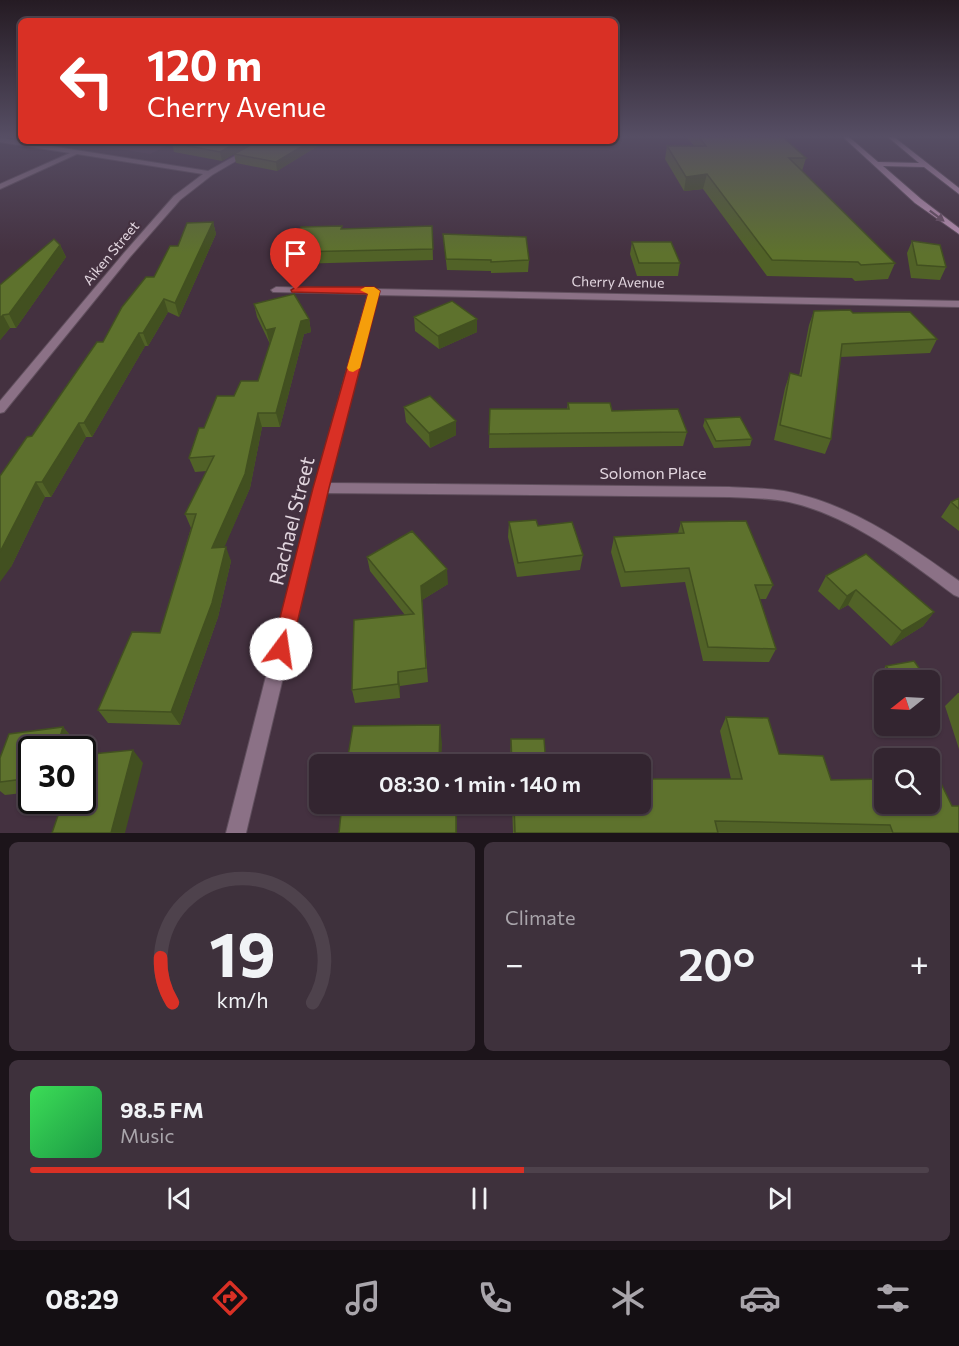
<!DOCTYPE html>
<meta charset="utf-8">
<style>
body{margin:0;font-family:Commissioner,sans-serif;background:#3e313c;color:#f1f3f6;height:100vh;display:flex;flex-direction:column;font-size:22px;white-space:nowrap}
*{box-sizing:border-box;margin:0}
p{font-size:20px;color:#a9a5ab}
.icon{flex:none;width:33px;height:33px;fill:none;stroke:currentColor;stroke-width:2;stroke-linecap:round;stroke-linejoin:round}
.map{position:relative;height:833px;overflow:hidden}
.side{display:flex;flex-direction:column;gap:9px;padding:9px;background:#1c141a;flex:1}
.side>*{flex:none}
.banner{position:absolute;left:18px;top:18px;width:600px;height:126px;border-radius:9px;box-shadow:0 2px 4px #0004,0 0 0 2px #4e424c;background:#d93025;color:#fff;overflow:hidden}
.needle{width:39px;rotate:252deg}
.fabs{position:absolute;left:874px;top:670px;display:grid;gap:12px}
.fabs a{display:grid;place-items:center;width:66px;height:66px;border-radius:9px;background:#332530;box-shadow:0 2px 4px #0004,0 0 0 2px #4e424c;font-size:30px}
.speed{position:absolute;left:18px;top:736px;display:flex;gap:12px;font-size:30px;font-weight:700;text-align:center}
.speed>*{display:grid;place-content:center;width:78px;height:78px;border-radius:50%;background:#332530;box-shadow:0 2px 4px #0004,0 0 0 2px #4e424c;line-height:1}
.speed .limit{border:3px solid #111;border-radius:9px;background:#fff;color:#111}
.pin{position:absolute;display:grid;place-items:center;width:51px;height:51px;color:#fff;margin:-62px -26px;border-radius:50% 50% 50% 0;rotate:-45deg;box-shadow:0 0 6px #0007}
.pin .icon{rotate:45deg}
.me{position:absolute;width:66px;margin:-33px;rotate:14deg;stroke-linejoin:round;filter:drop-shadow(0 0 4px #0008)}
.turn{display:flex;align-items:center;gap:21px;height:126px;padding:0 30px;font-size:27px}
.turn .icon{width:78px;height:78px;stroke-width:2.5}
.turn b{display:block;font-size:42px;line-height:51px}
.big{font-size:45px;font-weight:600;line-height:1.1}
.side .tile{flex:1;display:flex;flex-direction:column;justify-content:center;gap:9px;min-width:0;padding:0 21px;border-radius:9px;background:#3e313c}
.side .dial{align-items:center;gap:0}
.dial svg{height:156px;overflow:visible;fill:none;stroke:#4e424c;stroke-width:7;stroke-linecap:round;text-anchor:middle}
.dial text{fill:#f1f3f6;stroke:none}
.song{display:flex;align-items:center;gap:18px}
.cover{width:72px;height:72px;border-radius:9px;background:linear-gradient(135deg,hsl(130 70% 55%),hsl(140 70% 35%))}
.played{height:6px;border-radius:3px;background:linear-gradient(90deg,#d93025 55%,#4e424c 55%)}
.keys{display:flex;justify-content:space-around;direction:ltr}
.heat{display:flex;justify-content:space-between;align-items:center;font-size:33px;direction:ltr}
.side .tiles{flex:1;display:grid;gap:9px;grid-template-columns:1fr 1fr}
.tile:last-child{grid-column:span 2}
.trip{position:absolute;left:309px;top:754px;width:342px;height:60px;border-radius:9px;background:#332530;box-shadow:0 2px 4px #0004,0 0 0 2px #4e424c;font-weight:600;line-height:60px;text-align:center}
.tab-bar{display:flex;height:96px;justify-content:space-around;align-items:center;background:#140f13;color:#a9a5ab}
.tab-bar .icon{width:42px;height:42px}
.tab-bar .active{color:#d93025}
.tab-bar b{font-size:27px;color:#f1f3f6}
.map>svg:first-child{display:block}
</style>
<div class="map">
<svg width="959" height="833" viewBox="0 0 959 833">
<rect width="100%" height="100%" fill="#443140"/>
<path fill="#50374b" d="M 70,141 L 176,141 L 150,154 Z"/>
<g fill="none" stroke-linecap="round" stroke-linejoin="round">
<g stroke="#604f5d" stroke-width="2">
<path id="minor" d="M 0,138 L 208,171 L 262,141 L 270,141 L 212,175 L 180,200 L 130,257 L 4,412 L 0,413 L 0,401 L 124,253 L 174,196 L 203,174 L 77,154 L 0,189 L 0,184 L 70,153 L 0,142 Z
M 276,287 L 959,301 L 959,307 L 378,295 L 329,483 L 729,487 C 747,488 766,488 784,491 C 850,503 906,543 959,581 L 959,597 L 954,595 C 903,557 851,516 789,502 C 769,498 749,498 729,497 L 327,493 L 246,833 L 226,833 L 314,488 L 368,294 L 273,292 L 271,290 Z"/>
</g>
<g stroke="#604f5d" stroke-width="2">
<path id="secondary" d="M 843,137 L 849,137 L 878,162 L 919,163 L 888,137 L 894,137 L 959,188 L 959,194 L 924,167 L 883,166 L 921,199 L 959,228 L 959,234 L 915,203 Z"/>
</g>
<use href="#minor" fill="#8b7186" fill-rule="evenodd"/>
<use href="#secondary" fill="#ba91b2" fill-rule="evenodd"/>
</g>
<path fill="#516227" d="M 687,137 L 783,137 L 806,158 L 802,171 L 895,263 L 888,279 L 855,281 L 852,278 L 767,276 L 703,189 L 684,191 L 665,159 L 667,146 L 694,146 Z
M 257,141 L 222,161 L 174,152 L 172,143 Z
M 258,141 L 326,141 L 277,171 L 236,163 L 234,154 Z
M 213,222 L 216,234 L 179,317 L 168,312 L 148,346 L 145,346 L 92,437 L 86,437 L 51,497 L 45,497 L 11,567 L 32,436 L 103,342 L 178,246 Z
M 342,226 L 342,229 L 432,226 L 433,260 L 296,264 L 293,252 Z
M 443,234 L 529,260 L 528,272 L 491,273 L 491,271 L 447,270 Z
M 912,241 L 946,267 L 940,280 L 911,278 L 907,253 Z
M 632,242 L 680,263 L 678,276 L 637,276 L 630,254 Z
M 60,245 L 66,257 L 16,328 L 10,328 L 0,340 L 0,285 Z
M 254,304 L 309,319 L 311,332 L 304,334 L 280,427 L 262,427 L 250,488 L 224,547 L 231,561 L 218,617 L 180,725 L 108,723 L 98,710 L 160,633 L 191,528 L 185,514 L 207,471 L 195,472 L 189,458 L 204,428 L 234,396 L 258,381 L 270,344 L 257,317 Z
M 814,311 L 937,339 L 930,353 L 840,357 L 831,439 L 825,454 L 774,440 L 785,388 L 790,373 L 799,376 L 809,325 Z
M 414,317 L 477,319 L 477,332 L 439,349 L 415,331 Z
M 568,403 L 612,411 L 687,432 L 683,446 L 489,448 L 490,409 L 567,409 Z
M 404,407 L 456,421 L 456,435 L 430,448 L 406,422 Z
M 705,419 L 752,439 L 750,446 L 714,448 L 703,426 Z
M 959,498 L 959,531 L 941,517 L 951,502 Z
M 509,522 L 538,526 L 583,555 L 580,570 L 517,577 L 508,537 Z
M 681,522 L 773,585 L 766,599 L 760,599 L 776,649 L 769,662 L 703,661 L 685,582 L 621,587 L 611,552 L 614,537 L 678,533 Z
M 367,557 L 448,584 L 422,600 L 428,682 L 400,686 L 400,698 L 355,703 L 352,690 L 405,615 L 370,571 Z
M 826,576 L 934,612 L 923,626 L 891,646 L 848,605 L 839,610 L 818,591 Z
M 886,666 L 928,681 L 886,681 L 880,673 Z
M 930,684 L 940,698 L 934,705 L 930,706 Z
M 958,693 L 959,693 L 959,749 L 945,706 Z
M 726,717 L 779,754 L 831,780 L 952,806 L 959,833 L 513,833 L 512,804 L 640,804 L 731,779 L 720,731 Z
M 63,727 L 74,740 L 71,750 L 32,750 L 32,792 L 5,795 L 0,791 L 0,758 L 9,734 Z
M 511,739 L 546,765 L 510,765 Z
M 332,804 L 456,804 L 457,833 L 339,833 L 342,807 L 333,808 Z"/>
<path fill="#425020" d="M 240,141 L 257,141 L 222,161 L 220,152 Z
M 311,141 L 326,141 L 277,171 L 276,162 Z
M 707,174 L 703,189 L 684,191 L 686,177 Z
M 213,222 L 216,234 L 179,317 L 175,303 Z
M 60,245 L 66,257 L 16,328 L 9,314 Z
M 164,299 L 168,312 L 148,346 L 143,333 Z
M 3,315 L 10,328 L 0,340 L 0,318 Z
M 309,319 L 311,332 L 304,334 L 280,427 L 276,413 L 301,321 Z
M 477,319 L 477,332 L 439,349 L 438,336 Z
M 275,328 L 270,344 L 266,330 Z
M 139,333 L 145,346 L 92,437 L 84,423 Z
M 258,413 L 262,427 L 250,488 L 218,562 L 212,548 Z
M 456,421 L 456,435 L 430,448 L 429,433 Z
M 79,423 L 86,437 L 51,497 L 42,482 Z
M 36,482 L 45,497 L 11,567 L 0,582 L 0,552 Z
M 226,547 L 231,561 L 218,617 L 180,725 L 171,712 Z
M 447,569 L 448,584 L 422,600 L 428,682 L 421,586 Z
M 856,590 L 848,605 L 839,610 L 847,596 Z
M 934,612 L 923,626 L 891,646 L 902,631 Z
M 398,672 L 400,686 L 400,698 L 398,684 Z
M 440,725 L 442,744 L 441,765 L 439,765 Z
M 63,727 L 74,740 L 71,750 L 56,750 Z
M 133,750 L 143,763 L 125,833 L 111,833 Z
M 456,804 L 457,833 L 456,833 Z"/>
<path fill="#5e722d" stroke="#425020" stroke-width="1.5" d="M 699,137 L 783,137 L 806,158 L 789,158 L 895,263 L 861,265 L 858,262 L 772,260 L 707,174 L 686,177 L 667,146 L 706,146 Z
M 176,141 L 240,141 L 220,152 L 172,143 Z
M 258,141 L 311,141 L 276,162 L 234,154 Z
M 213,222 L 175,303 L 164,299 L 143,333 L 139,333 L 84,423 L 79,423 L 42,482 L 36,482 L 0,552 L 0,476 L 27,437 L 32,436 L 97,342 L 103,342 L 122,307 L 146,277 L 154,277 L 170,246 L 178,246 L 187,223 Z
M 342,226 L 341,229 L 432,226 L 433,249 L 293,252 L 301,227 Z
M 443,234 L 526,237 L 529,260 L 491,262 L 491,260 L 446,259 Z
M 54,239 L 60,245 L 9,314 L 3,315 L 0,318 L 0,285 Z
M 912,241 L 940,245 L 946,267 L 917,265 Z
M 632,242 L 671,242 L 680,263 L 639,263 Z
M 294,294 L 309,319 L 301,321 L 276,413 L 258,413 L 245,474 L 212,548 L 226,547 L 212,603 L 171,712 L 98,710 L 132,632 L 160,633 L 196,514 L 185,514 L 214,456 L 189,458 L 199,428 L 204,428 L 217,396 L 234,396 L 241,381 L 258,381 L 275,328 L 266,330 L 254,304 Z
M 452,301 L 477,319 L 438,336 L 414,317 Z
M 850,310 L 853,313 L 910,312 L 937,339 L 842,344 L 831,439 L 780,425 L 790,373 L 801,376 L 814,311 Z
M 430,396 L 456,421 L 429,433 L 404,407 Z
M 568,403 L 610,403 L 612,411 L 678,409 L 687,432 L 489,434 L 490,409 L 569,409 Z
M 740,417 L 752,439 L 716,441 L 705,419 Z
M 959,498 L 959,509 L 951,502 Z
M 536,520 L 538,526 L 572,522 L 583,555 L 518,563 L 509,522 Z
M 746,521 L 773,585 L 755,585 L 776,649 L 708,647 L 689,568 L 625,572 L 614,537 L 684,533 L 681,522 Z
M 412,531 L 447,569 L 421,586 L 426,668 L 398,672 L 398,684 L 352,690 L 354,620 L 414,614 L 367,557 Z
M 866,554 L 934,612 L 902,631 L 856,590 L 847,596 L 826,576 Z
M 914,661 L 928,681 L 896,681 L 886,666 Z
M 930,684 L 940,698 L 930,700 Z
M 726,717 L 768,718 L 779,754 L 823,756 L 831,780 L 885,779 L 885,804 L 930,804 L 930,761 L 952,806 L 959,806 L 959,833 L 893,833 L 890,825 L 715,821 L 718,833 L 515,833 L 514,804 L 640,804 L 640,779 L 742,779 Z
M 440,725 L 439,765 L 330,765 L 332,756 L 348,756 L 353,726 Z
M 63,727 L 56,750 L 32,750 L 32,778 L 0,782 L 0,758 L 9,734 Z
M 511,739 L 544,739 L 546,765 L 512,765 Z
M 133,750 L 111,833 L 52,833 L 63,801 L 82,801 L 82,755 Z
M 342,804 L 456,804 L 456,833 L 339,833 Z"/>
<defs><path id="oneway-solid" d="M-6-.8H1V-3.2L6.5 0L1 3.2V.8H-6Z" transform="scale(1.5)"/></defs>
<use fill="#674e62" href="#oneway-solid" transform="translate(937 216) rotate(37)"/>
<linearGradient id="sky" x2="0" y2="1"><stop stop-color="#251b23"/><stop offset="0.54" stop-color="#564e64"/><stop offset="1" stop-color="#564e64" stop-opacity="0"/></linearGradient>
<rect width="959" height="253" fill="url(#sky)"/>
<path fill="#d93025" stroke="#8d1f18" stroke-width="1.5" d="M 296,287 L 374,287 L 380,291 L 329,488 L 291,649 L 288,655 L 281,658 L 275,655 L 272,649 L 313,488 L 368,294 L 292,292 L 291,290 Z"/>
<path fill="#f59e0b" d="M 374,287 L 380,291 L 360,368 L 353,372 L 349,371 L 347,368 L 368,294 L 360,290 L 365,287 Z"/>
<g text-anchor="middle" stroke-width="4.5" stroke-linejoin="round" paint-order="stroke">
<g font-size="14" fill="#e2d6df" stroke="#443140">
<text transform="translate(111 253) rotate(-50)" y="5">Aiken Street</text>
<text transform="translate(618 282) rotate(1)" y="5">Cherry Avenue</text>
</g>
<g font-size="16" fill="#e2d6df" stroke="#443140">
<text x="653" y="479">Solomon Place</text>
</g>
<g font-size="20" fill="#e2d6df" stroke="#443140">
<text transform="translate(292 521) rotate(-76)" y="7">Rachael Street</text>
</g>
</g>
</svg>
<div class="fabs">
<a><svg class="needle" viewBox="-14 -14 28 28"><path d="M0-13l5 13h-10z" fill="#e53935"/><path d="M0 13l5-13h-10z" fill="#a9a5ab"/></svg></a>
<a><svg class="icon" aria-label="search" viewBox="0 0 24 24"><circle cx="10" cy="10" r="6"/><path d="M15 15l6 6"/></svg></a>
</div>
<div class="speed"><div class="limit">30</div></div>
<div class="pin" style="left:296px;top:290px;background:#d93025"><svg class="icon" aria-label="arrive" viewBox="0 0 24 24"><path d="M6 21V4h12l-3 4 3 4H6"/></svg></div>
<svg class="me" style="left:281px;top:649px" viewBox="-20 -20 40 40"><circle r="19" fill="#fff"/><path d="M0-13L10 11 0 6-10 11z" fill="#d93025"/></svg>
<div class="trip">08:30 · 1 min · 140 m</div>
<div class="banner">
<div class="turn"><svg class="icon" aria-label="left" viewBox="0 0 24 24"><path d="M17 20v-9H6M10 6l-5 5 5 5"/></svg><div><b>120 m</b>Cherry Avenue</div></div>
</div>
</div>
<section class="side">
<div class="tiles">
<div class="tile dial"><svg viewBox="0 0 100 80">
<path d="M14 69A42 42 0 1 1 86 69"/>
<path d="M14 69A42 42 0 0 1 8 46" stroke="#d93025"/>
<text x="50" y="56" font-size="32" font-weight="700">19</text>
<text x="50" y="72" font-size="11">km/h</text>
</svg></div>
<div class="tile"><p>Climate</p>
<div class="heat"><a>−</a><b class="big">20°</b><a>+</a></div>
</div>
<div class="tile">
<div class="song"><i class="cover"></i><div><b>98.5 FM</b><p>Music</p></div></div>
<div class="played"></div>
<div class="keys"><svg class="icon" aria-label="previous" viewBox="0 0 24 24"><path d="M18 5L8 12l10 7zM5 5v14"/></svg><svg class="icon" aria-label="pause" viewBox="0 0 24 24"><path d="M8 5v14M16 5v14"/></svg><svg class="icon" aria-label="next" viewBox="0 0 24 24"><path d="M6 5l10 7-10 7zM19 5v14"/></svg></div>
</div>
</div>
</section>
<nav class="tab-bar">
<b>08:29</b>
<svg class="icon active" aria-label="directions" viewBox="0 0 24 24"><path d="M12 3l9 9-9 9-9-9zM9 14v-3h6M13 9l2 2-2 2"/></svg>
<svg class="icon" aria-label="music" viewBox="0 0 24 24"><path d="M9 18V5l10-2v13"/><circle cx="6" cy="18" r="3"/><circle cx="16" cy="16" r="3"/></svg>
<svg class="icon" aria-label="phone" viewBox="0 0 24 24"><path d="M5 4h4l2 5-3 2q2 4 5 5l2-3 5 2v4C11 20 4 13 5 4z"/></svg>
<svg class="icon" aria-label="climate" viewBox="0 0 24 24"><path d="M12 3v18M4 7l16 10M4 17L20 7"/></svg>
<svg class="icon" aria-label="car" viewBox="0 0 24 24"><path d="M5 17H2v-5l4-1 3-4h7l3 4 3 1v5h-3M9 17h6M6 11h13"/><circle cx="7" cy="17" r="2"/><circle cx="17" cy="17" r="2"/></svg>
<svg class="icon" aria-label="filters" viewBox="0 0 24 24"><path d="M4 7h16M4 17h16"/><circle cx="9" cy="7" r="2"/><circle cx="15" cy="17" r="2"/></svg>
</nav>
